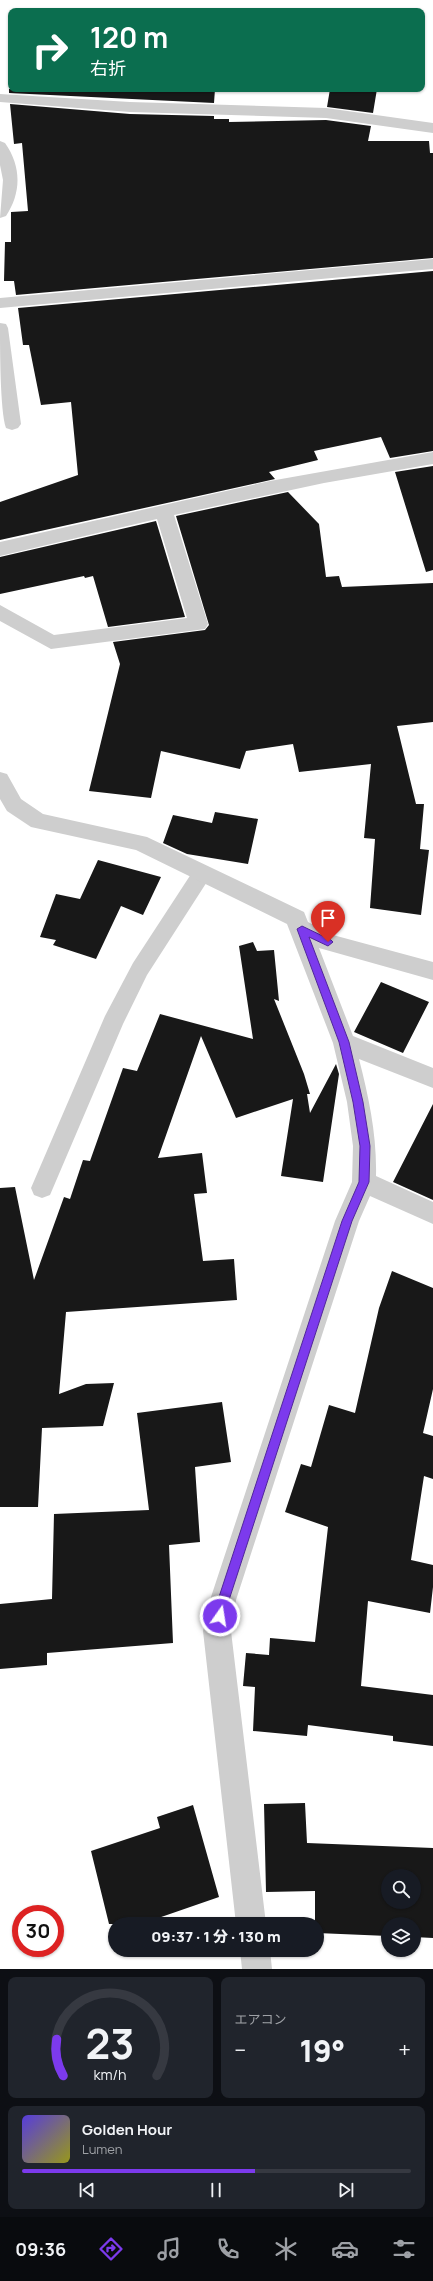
<!DOCTYPE html>
<html lang="ja">
<meta charset="utf-8">
<style>
body{margin:0;font-family:Manrope,"Noto Sans JP",sans-serif;background:#20242c;color:#f1f3f6;height:100vh;display:flex;flex-direction:column;font-size:15px;white-space:nowrap}
*{box-sizing:border-box;margin:0}
p{font-size:13px;color:#9ea1a6}
.icon{flex:none;width:22px;height:22px;fill:none;stroke:currentColor;stroke-width:2;stroke-linecap:round;stroke-linejoin:round}
.map{position:relative;height:1969px;overflow:hidden}
.sheet{display:flex;flex-direction:column;gap:8px;padding:8px;background:#0d0f14;flex:1}
.sheet>*{flex:none}
.top-card{position:absolute;left:8px;top:8px;width:417px;height:84px;border-radius:8px;box-shadow:0 1px 3px #0004;background:#0b6e4f;color:#fff;overflow:hidden}
.controls{position:absolute;left:381px;top:1869px;display:grid;gap:8px}
.controls a{display:grid;place-items:center;width:40px;height:40px;border-radius:50%;background:#171b24;box-shadow:0 1px 3px #0004;font-size:20px}
.speed{position:absolute;left:12px;top:1905px;display:flex;gap:8px;font-size:20px;font-weight:700;text-align:center}
.speed>*{display:grid;place-content:center;width:52px;height:52px;border-radius:50%;background:#171b24;box-shadow:0 1px 3px #0004;line-height:1}
.speed .limit{border:6px solid #d22;background:#fff;color:#111}
.pin{position:absolute;display:grid;place-items:center;width:34px;height:34px;color:#fff;margin:-41px -17px;border-radius:50% 50% 50% 0;rotate:-45deg;box-shadow:0 0 4px #0007}
.pin .icon{rotate:45deg}
.me{position:absolute;width:44px;margin:-22px;rotate:13deg;stroke-linejoin:round;filter:drop-shadow(0 0 3px #0008)}
.turn{display:flex;align-items:center;gap:14px;height:84px;padding:0 16px;font-size:18px}
.turn .icon{width:52px;height:52px;stroke-width:2.5}
.turn b{display:block;font-size:28px;line-height:34px}
.big{font-size:30px;font-weight:800;line-height:1.1}
.sheet .widget{flex:1;display:flex;flex-direction:column;justify-content:center;gap:6px;min-width:0;padding:0 14px;border-radius:8px;background:#20242c}
.sheet .dial{align-items:center;gap:0}
.dial svg{height:104px;overflow:visible;fill:none;stroke:#363941;stroke-width:7;stroke-linecap:round;text-anchor:middle}
.dial text{fill:#f1f3f6;stroke:none}
.song{display:flex;align-items:center;gap:12px}
.cover{width:48px;height:48px;border-radius:6px;background:linear-gradient(135deg,hsl(250 70% 55%),hsl(60 70% 35%))}
.played{height:4px;border-radius:2px;background:linear-gradient(90deg,#7c3aed 60%,#363941 60%)}
.keys{display:flex;justify-content:space-around;direction:ltr}
.heat{display:flex;justify-content:space-between;align-items:center;font-size:22px;direction:ltr}
.sheet .tiles{flex:1;display:grid;gap:8px;grid-template-columns:1fr 1fr}
.widget:last-child{grid-column:span 2}
.trip{position:absolute;left:108px;top:1917px;width:216px;height:40px;border-radius:20px;background:#171b24;box-shadow:0 1px 3px #0004;font-weight:800;line-height:40px;text-align:center}
.tabs{display:flex;height:64px;justify-content:space-around;align-items:center;background:#090b0e;color:#9ea1a6}
.tabs .icon{width:28px;height:28px}
.tabs .active{color:#7c3aed}
.tabs b{font-size:18px;color:#f1f3f6}
.map>svg:first-child{display:block}
</style>
<div class="map">
<svg width="433" height="1969" viewBox="0 0 433 1969">
<rect width="100%" height="100%" fill="#fff"/>
<path fill="#181818" fill-rule="evenodd" d="M 9,89 L 215,89 L 214,103 L 9,93 Z
M 330,89 L 377,89 L 373,113 L 327,107 Z
M 10,104 L 130,114 L 214,116 L 214,119 L 229,119 L 229,122 L 326,120 L 371,126 L 368,141 L 429,141 L 430,153 L 433,153 L 433,258 L 16,295 L 14,281 L 4,281 L 5,242 L 11,242 L 11,212 L 28,211 L 22,143 L 14,144 Z
M 433,271 L 433,451 L 390,458 L 381,437 L 314,451 L 318,460 L 269,472 L 275,479 L 0,540 L 0,502 L 78,475 L 71,402 L 41,405 L 29,345 L 23,345 L 18,308 Z
M 433,466 L 433,570 L 426,572 L 395,472 Z
M 288,492 L 319,524 L 326,577 L 339,576 L 342,587 L 433,583 L 433,722 L 397,726 L 416,804 L 424,804 L 420,849 L 429,850 L 421,915 L 370,908 L 375,839 L 364,838 L 371,764 L 299,772 L 293,744 L 246,751 L 240,769 L 161,751 L 151,798 L 89,791 L 120,664 L 113,642 L 205,630 L 209,625 L 176,516 Z
M 156,521 L 185,617 L 108,627 L 93,576 L 85,578 L 84,576 L 0,594 L 0,557 Z
M 215,812 L 258,819 L 248,864 L 187,854 L 163,843 L 173,815 L 212,823 Z
M 98,860 L 161,877 L 143,915 L 121,906 L 96,959 L 53,945 L 56,940 L 40,937 L 56,894 L 80,899 Z
M 253,942 L 257,951 L 274,950 L 279,1001 L 274,999 L 304,1074 L 310,1094 L 307,1094 L 310,1113 L 336,1064 L 339,1074 L 323,1182 L 281,1176 L 293,1099 L 236,1118 L 201,1036 L 158,1158 L 202,1153 L 207,1193 L 194,1194 L 203,1261 L 234,1259 L 237,1300 L 66,1312 L 59,1394 L 86,1384 L 114,1383 L 103,1426 L 42,1428 L 38,1507 L 0,1507 L 0,1188 L 15,1187 L 34,1280 L 64,1197 L 70,1199 L 83,1160 L 90,1161 L 123,1068 L 137,1071 L 160,1014 L 253,1039 L 239,946 Z
M 381,982 L 429,1002 L 403,1053 L 354,1032 Z
M 433,1104 L 433,1200 L 393,1182 Z
M 392,1271 L 433,1288 L 433,1389 L 423,1433 L 433,1436 L 433,1479 L 424,1476 L 411,1560 L 433,1565 L 433,1587 L 430,1613 L 368,1601 L 361,1686 L 433,1695 L 433,1746 L 393,1741 L 393,1736 L 308,1725 L 307,1736 L 253,1731 L 255,1687 L 243,1686 L 246,1653 L 269,1655 L 270,1638 L 315,1642 L 328,1527 L 285,1512 L 301,1464 L 311,1467 L 329,1405 L 355,1413 L 379,1308 Z
M 222,1402 L 231,1462 L 195,1467 L 200,1542 L 169,1545 L 173,1643 L 47,1653 L 47,1665 L 0,1669 L 0,1604 L 52,1599 L 54,1514 L 149,1510 L 137,1413 Z
M 305,1803 L 307,1843 L 433,1848 L 433,1938 L 414,1937 L 414,1924 L 388,1924 L 388,1936 L 317,1933 L 317,1924 L 315,1924 L 315,1891 L 266,1892 L 264,1804 ZM 388,1876 L 414,1876 L 414,1902 L 388,1902 Z
M 193,1805 L 219,1897 L 141,1924 L 109,1924 L 91,1851 L 160,1828 L 157,1817 Z"/>
<g fill="none" stroke-linecap="round" stroke-linejoin="round">
<path fill="#cecece" fill-rule="evenodd" d="M 202,866 L 209,868 L 212,874 L 147,975 L 123,1024 L 50,1195 L 42,1198 L 34,1195 L 31,1188 L 105,1016 L 133,963 L 195,868 Z"/>
<path fill="#cecece" fill-rule="evenodd" d="M 0,94 L 130,102 L 326,108 L 433,123 L 433,133 L 326,118 L 130,112 L 0,102 Z
M 0,141 L 5,143 C 22,167 21,193 6,216 L 0,218 L 3,180 L 0,165 Z
M 433,259 L 433,269 L 0,308 L 0,298 Z
M 0,323 L 6,324 L 8,328 L 21,424 L 18,428 L 12,430 L 6,428 C 0,411 0,346 0,323 Z
M 433,452 L 433,464 L 324,483 L 174,515 L 208,624 L 205,629 L 51,649 L 0,621 L 0,605 L 54,635 L 187,618 L 157,519 L 0,556 L 0,542 L 270,481 Z
M 0,772 L 7,774 L 21,799 L 43,814 L 147,837 L 304,912 L 308,922 L 333,935 L 433,962 L 433,980 L 319,948 L 353,1036 L 433,1068 L 433,1088 L 359,1059 C 369,1098 377,1136 376,1176 L 433,1202 L 433,1224 L 370,1196 L 359,1221 L 236,1600 L 231,1631 L 266,1924 L 236,1924 L 203,1631 L 210,1600 L 335,1221 L 352,1182 L 353,1146 L 347,1102 L 333,1043 L 287,924 L 136,850 L 31,827 L 7,811 L 0,799 Z
M 240,1950 L 270,1950 L 272,1969 L 242,1969 Z"/>
</g>
<path fill="#7c3aed" stroke="#51269a" d="M 302,926 L 331,940 L 333,942 L 328,946 L 309,937 L 349,1042 L 363,1102 L 370,1146 L 369,1182 L 352,1221 L 229,1600 L 224,1620 L 220,1621 L 216,1620 L 215,1616 L 218,1600 L 342,1221 L 359,1182 L 360,1146 L 353,1102 L 339,1042 L 297,929 Z"/>
</svg>
<div class="controls">
<a><svg class="icon" aria-label="search" viewBox="0 0 24 24"><circle cx="10" cy="10" r="6"/><path d="M15 15l6 6"/></svg></a>
<a><svg class="icon" aria-label="layers" viewBox="0 0 24 24"><path d="M12 4l9 5-9 5-9-5zM3 14l9 5 9-5"/></svg></a>
</div>
<div class="speed"><div class="limit">30</div></div>
<div class="pin" style="left:328px;top:942px;background:#d93025"><svg class="icon" aria-label="arrive" viewBox="0 0 24 24"><path d="M6 21V4h12l-3 4 3 4H6"/></svg></div>
<svg class="me" style="left:220px;top:1616px" viewBox="-20 -20 40 40"><circle r="17" fill="#7c3aed" stroke="#fff" stroke-width="3"/><path d="M0-11L8 9 0 5-8 9z" fill="#fff"/></svg>
<div class="trip">09:37 · 1 分 · 130 m</div>
<div class="top-card">
<div class="turn"><svg class="icon" aria-label="right" viewBox="0 0 24 24"><path d="M7 20v-9h11M14 6l5 5-5 5"/></svg><div><b>120 m</b>右折</div></div>
</div>
</div>
<section class="sheet">
<div class="tiles">
<div class="widget dial"><svg viewBox="0 0 100 80">
<path d="M14 69A42 42 0 1 1 86 69"/>
<path d="M14 69A42 42 0 0 1 9 41" stroke="#7c3aed"/>
<text x="50" y="56" font-size="32" font-weight="700">23</text>
<text x="50" y="72" font-size="11">km/h</text>
</svg></div>
<div class="widget"><p>エアコン</p>
<div class="heat"><a>−</a><b class="big">19°</b><a>+</a></div>
</div>
<div class="widget">
<div class="song"><i class="cover"></i><div><b>Golden Hour</b><p>Lumen</p></div></div>
<div class="played"></div>
<div class="keys"><svg class="icon" aria-label="previous" viewBox="0 0 24 24"><path d="M18 5L8 12l10 7zM5 5v14"/></svg><svg class="icon" aria-label="pause" viewBox="0 0 24 24"><path d="M8 5v14M16 5v14"/></svg><svg class="icon" aria-label="next" viewBox="0 0 24 24"><path d="M6 5l10 7-10 7zM19 5v14"/></svg></div>
</div>
</div>
</section>
<nav class="tabs">
<b>09:36</b>
<svg class="icon active" aria-label="directions" viewBox="0 0 24 24"><path d="M12 3l9 9-9 9-9-9zM9 14v-3h6M13 9l2 2-2 2"/></svg>
<svg class="icon" aria-label="music" viewBox="0 0 24 24"><path d="M9 18V5l10-2v13"/><circle cx="6" cy="18" r="3"/><circle cx="16" cy="16" r="3"/></svg>
<svg class="icon" aria-label="phone" viewBox="0 0 24 24"><path d="M5 4h4l2 5-3 2q2 4 5 5l2-3 5 2v4C11 20 4 13 5 4z"/></svg>
<svg class="icon" aria-label="climate" viewBox="0 0 24 24"><path d="M12 3v18M4 7l16 10M4 17L20 7"/></svg>
<svg class="icon" aria-label="car" viewBox="0 0 24 24"><path d="M5 17H2v-5l4-1 3-4h7l3 4 3 1v5h-3M9 17h6M6 11h13"/><circle cx="7" cy="17" r="2"/><circle cx="17" cy="17" r="2"/></svg>
<svg class="icon" aria-label="filters" viewBox="0 0 24 24"><path d="M4 7h16M4 17h16"/><circle cx="9" cy="7" r="2"/><circle cx="15" cy="17" r="2"/></svg>
</nav>
